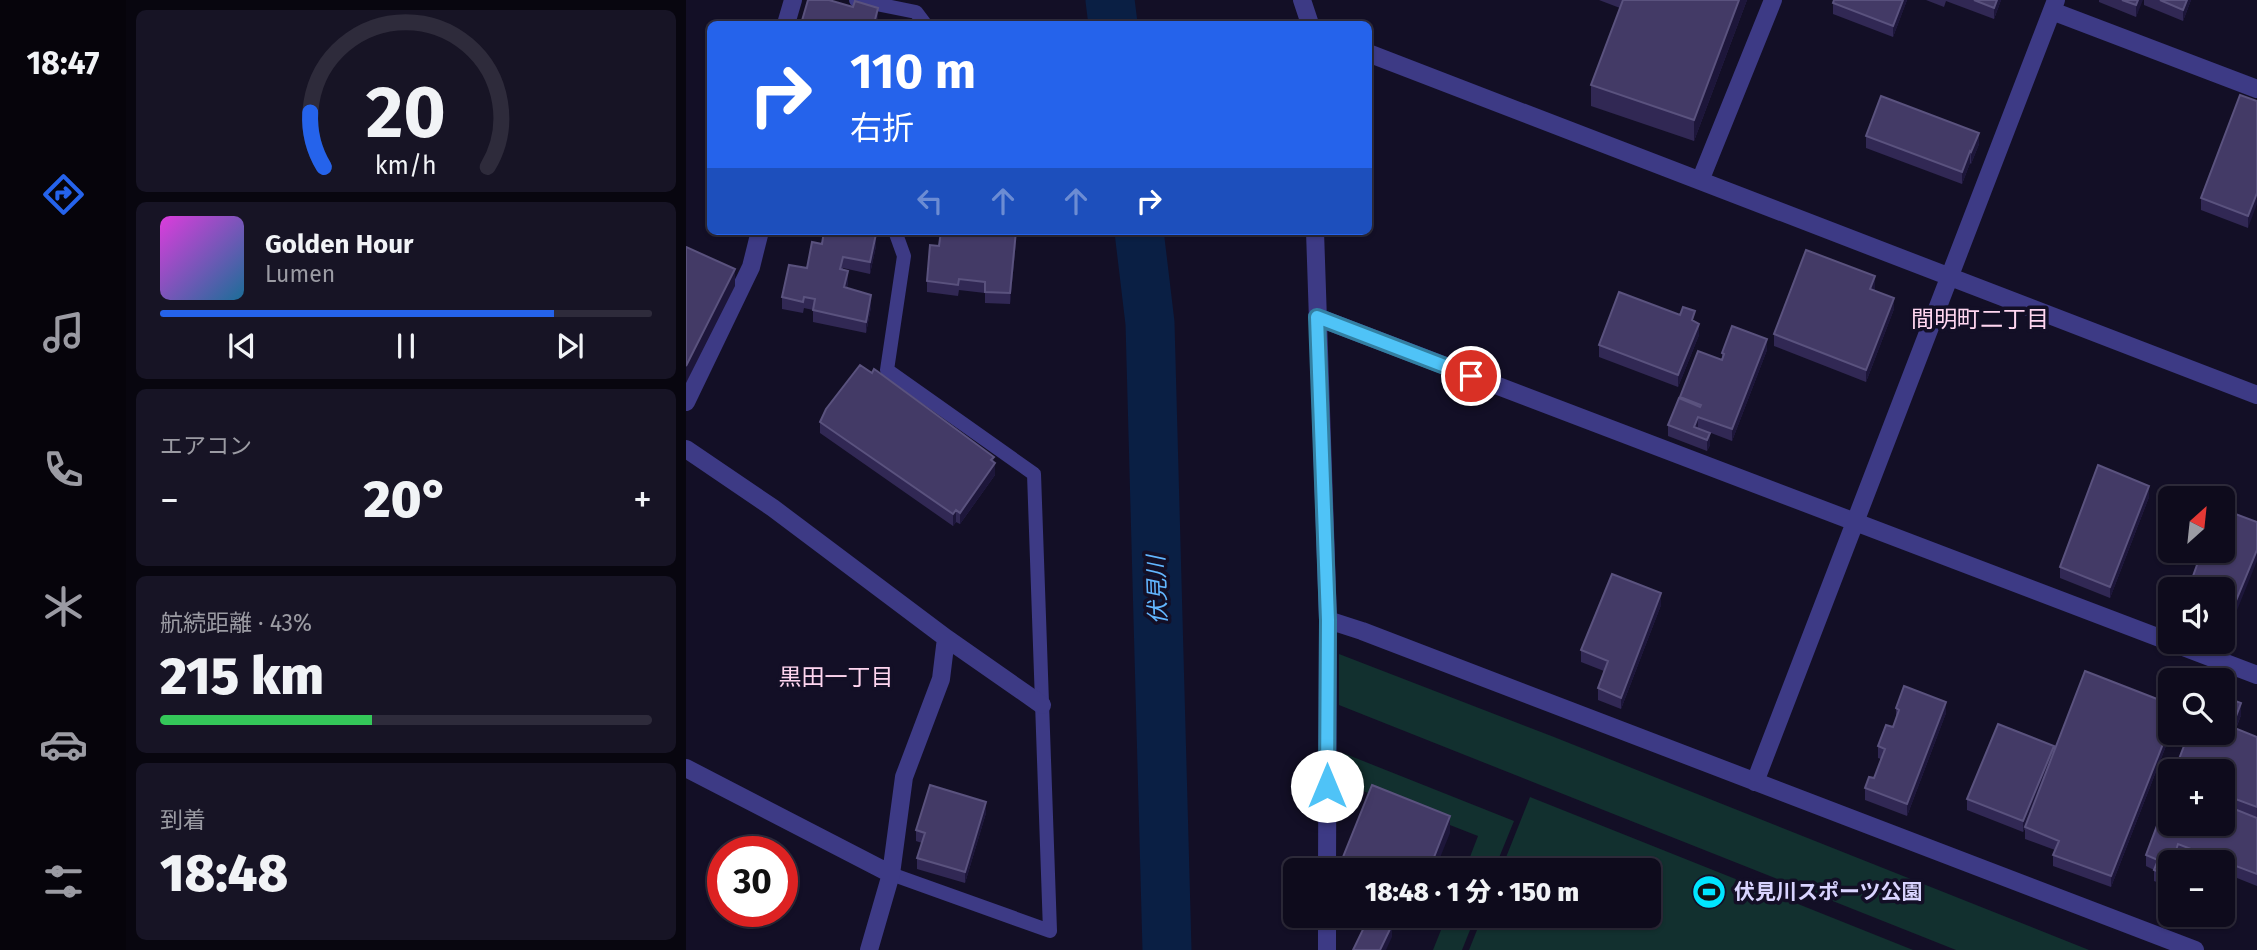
<!DOCTYPE html>
<html lang="ja">
<meta charset="utf-8">
<style>
body{margin:0;font-family:"Fira Sans","Noto Sans JP",sans-serif;background:#171425;color:#f1f3f6;height:100vh;display:flex;flex-direction:column;font-size:26px;white-space:nowrap}
*{box-sizing:border-box;margin:0}
p{font-size:23px;color:#9b9ba3}
.icon{flex:none;width:38px;height:38px;fill:none;stroke:currentColor;stroke-width:2;stroke-linecap:round;stroke-linejoin:round}
.map{position:relative;flex:1;overflow:hidden}
.details{display:flex;flex-direction:column;gap:10px;padding:10px;background:#08060f;width:560px}
.details>*{flex:none}
.top-card{position:absolute;left:21px;top:21px;width:665px;height:214px;border-radius:10px;box-shadow:0 2px 5px #0004,0 0 0 2px #2e2b3b;background:#2563eb;color:#fff;overflow:hidden}
.needle{width:46px;rotate:27deg}
.fabs{position:absolute;left:1472px;top:486px;display:grid;gap:14px}
.fabs a{display:grid;place-items:center;width:77px;height:77px;border-radius:10px;background:#0e0b1c;box-shadow:0 2px 5px #0004,0 0 0 2px #2e2b3b;font-size:35px}
.speed{position:absolute;left:21px;top:836px;display:flex;gap:14px;font-size:35px;font-weight:700;text-align:center}
.speed>*{display:grid;place-content:center;width:91px;height:91px;border-radius:50%;background:#0e0b1c;box-shadow:0 2px 5px #0004,0 0 0 2px #2e2b3b;line-height:1}
.speed .limit{border:10px solid #d22;background:#fff;color:#111}
.pin{position:absolute;display:grid;place-items:center;width:60px;height:60px;color:#fff;margin:-30px;border:4px solid #fff;border-radius:50%;box-shadow:0 2px 7px #0007}
.me{position:absolute;width:77px;margin:-38px;rotate:0deg;stroke-linejoin:round;filter:drop-shadow(0 0 5px #0008)}
.turn{display:flex;align-items:center;gap:24px;height:147px;padding:0 28px;font-size:32px}
.turn .icon{width:91px;height:91px;stroke-width:2.5}
.turn b{display:block;font-size:49px;line-height:60px}
.lanes{display:flex;align-items:center;height:66px;padding:0 28px;background:#0003;justify-content:center;gap:35px;direction:ltr}
.lanes .off{opacity:.35}
.big{font-size:52px;font-weight:800;line-height:1.1}
.details .tile{flex:1;display:flex;flex-direction:column;justify-content:center;gap:10px;min-width:0;padding:0 24px;border-radius:10px;background:#171425}
.details .dial{align-items:center;gap:0}
.dial svg{height:182px;overflow:visible;fill:none;stroke:#2e2b3b;stroke-width:7;stroke-linecap:round;text-anchor:middle}
.dial text{fill:#f1f3f6;stroke:none}
.song{display:flex;align-items:center;gap:21px}
.cover{width:84px;height:84px;border-radius:10px;background:linear-gradient(135deg,hsl(300 70% 55%),hsl(200 70% 35%))}
.played{height:7px;border-radius:4px;background:linear-gradient(90deg,#2563eb 80%,#2e2b3b 80%)}
.keys{display:flex;justify-content:space-around;direction:ltr}
.heat{display:flex;justify-content:space-between;align-items:center;font-size:38px;direction:ltr}
.charge{height:10px;border-radius:5px;background:linear-gradient(90deg,#34c759 43%,#2e2b3b 0)}
.trip{position:absolute;left:597px;top:858px;width:378px;height:70px;border-radius:10px;background:#0e0b1c;box-shadow:0 2px 5px #0004,0 0 0 2px #2e2b3b;font-weight:800;line-height:70px;text-align:center}
main{display:flex;flex:1;min-height:0}
.tabs{display:flex;flex-direction:column;width:126px;justify-content:space-around;align-items:center;background:#06040b;color:#9b9ba3}
.tabs .icon{width:49px;height:49px}
.tabs .selected{color:#2563eb}
.tabs b{font-size:32px;color:#f1f3f6}
.map>svg:first-child{display:block}
</style>
<main>
<nav class="tabs">
<b>18:47</b>
<svg class="icon selected" aria-label="directions" viewBox="0 0 24 24"><path d="M12 3l9 9-9 9-9-9zM9 14v-3h6M13 9l2 2-2 2"/></svg>
<svg class="icon" aria-label="music" viewBox="0 0 24 24"><path d="M9 18V5l10-2v13"/><circle cx="6" cy="18" r="3"/><circle cx="16" cy="16" r="3"/></svg>
<svg class="icon" aria-label="phone" viewBox="0 0 24 24"><path d="M5 4h4l2 5-3 2q2 4 5 5l2-3 5 2v4C11 20 4 13 5 4z"/></svg>
<svg class="icon" aria-label="climate" viewBox="0 0 24 24"><path d="M12 3v18M4 7l16 10M4 17L20 7"/></svg>
<svg class="icon" aria-label="car" viewBox="0 0 24 24"><path d="M5 17H2v-5l4-1 3-4h7l3 4 3 1v5h-3M9 17h6M6 11h13"/><circle cx="7" cy="17" r="2"/><circle cx="17" cy="17" r="2"/></svg>
<svg class="icon" aria-label="filters" viewBox="0 0 24 24"><path d="M4 7h16M4 17h16"/><circle cx="9" cy="7" r="2"/><circle cx="15" cy="17" r="2"/></svg>
</nav>
<section class="details">
<div class="tile dial"><svg viewBox="0 0 100 80">
<path d="M14 69A42 42 0 1 1 86 69"/>
<path d="M14 69A42 42 0 0 1 8 45" stroke="#2563eb"/>
<text x="50" y="56" font-size="32" font-weight="700">20</text>
<text x="50" y="72" font-size="11">km/h</text>
</svg></div>
<div class="tile">
<div class="song"><i class="cover"></i><div><b>Golden Hour</b><p>Lumen</p></div></div>
<div class="played"></div>
<div class="keys"><svg class="icon" aria-label="previous" viewBox="0 0 24 24"><path d="M18 5L8 12l10 7zM5 5v14"/></svg><svg class="icon" aria-label="pause" viewBox="0 0 24 24"><path d="M8 5v14M16 5v14"/></svg><svg class="icon" aria-label="next" viewBox="0 0 24 24"><path d="M6 5l10 7-10 7zM19 5v14"/></svg></div>
</div>
<div class="tile"><p>エアコン</p>
<div class="heat"><a>−</a><b class="big">20°</b><a>+</a></div>
</div>
<div class="tile"><p>航続距離 · 43%</p><b class="big">215 km</b><div class="charge"></div></div>
<div class="tile"><p>到着</p><b class="big">18:48</b></div>
</section>
<div class="map">
<svg width="1571" height="950" viewBox="0 0 1571 950">
<rect width="100%" height="100%" fill="#130f26"/>
<path fill="#12302f" d="M 653,654 L 868,737 L 1403,950 L 1270,950 L 653,705 Z
M 657,753 L 828,821 L 808,870 L 779,870 L 792,836 L 654,782 Z
M 844,797 L 1227,950 L 783,950 L 797,915 L 962,915 L 962,870 L 815,870 Z
M 761,915 L 790,915 L 776,950 L 747,950 Z"/>
<g fill="none" stroke-linecap="round" stroke-linejoin="round">
<path stroke="#0a1f44" stroke-width="49" d="M 424,0 L 427,24
M 453,231 L 464,323 L 481,950"/>
<path stroke="#3d3a85" stroke-width="14" d="M 170,0 L 230,12 L 239,24
M 205,874 L 364,931 L 348,474 L 201,370 L 218,256 L 209,231"/>
<path stroke="#3d3a85" stroke-width="18" d="M 616,0 L 624,24
M 1366,11 L 1571,89
M 100,24 L 107,0
M 682,53 L 1571,395
M 1014,181 L 1087,0
M 629,231 L 642,620 L 676,631 L 1509,950
M 631,317 L 1571,675
M 0,402 L 65,267 L 74,231
M 0,449 L 87,508 L 260,638 L 255,679 L 218,777 L 205,874 L 183,950
M 260,638 L 356,705
M 0,768 L 205,874
M 1069,782 L 1370,0
M 641,870 L 642,620
M 641,950 L 641,915"/>
</g>
<path fill="#312854" d="M 913,0 L 1061,0 L 1008,141 L 905,106 L 905,85 L 934,8 Z
M 1148,0 L 1221,0 L 1207,37 L 1147,14 L 1147,3 Z
M 1240,0 L 1315,0 L 1308,19 L 1260,1 L 1258,7 Z
M 1413,0 L 1456,0 L 1450,17 L 1413,2 Z
M 1458,0 L 1505,0 L 1497,21 L 1458,5 Z
M 1571,101 L 1562,228 L 1515,210 L 1515,198 Z
M 1180,136 L 1293,144 L 1285,164 L 1284,163 L 1276,184 L 1180,148 Z
M 289,233 L 330,241 L 324,304 L 299,303 L 299,293 L 273,290 L 272,296 L 241,292 L 241,281 L 253,246 Z
M 136,244 L 190,246 L 184,274 L 157,268 L 157,269 L 162,282 L 161,288 L 185,307 L 180,333 L 127,322 L 127,310 L 118,308 L 117,313 L 96,309 L 96,297 L 121,268 Z
M 1189,288 L 1188,291 L 1208,309 L 1180,382 L 1088,346 L 1088,334 Z
M 1009,322 L 1013,335 L 992,387 L 913,357 L 913,345 Z
M 1081,350 L 1046,441 L 1012,428 L 1024,433 L 1024,445 L 1021,451 L 982,436 L 982,425 L 994,397 L 1036,360 L 1036,353 Z
M 134,422 L 308,462 L 309,475 L 274,524 L 270,522 L 267,526 L 134,433 Z
M 1463,497 L 1424,598 L 1374,578 L 1374,567 Z
M 1571,522 L 1547,620 L 1536,615 L 1536,590 Z
M 975,605 L 935,709 L 912,700 L 912,688 L 918,671 L 895,662 L 895,650 Z
M 1210,708 L 1260,713 L 1221,816 L 1179,800 L 1179,788 L 1188,778 L 1195,759 L 1192,758 L 1192,746 L 1207,727 L 1210,719 Z
M 1555,715 L 1550,729 L 1571,737 L 1571,886 L 1536,872 L 1536,863 L 1511,863 L 1492,855 L 1489,863 L 1484,863 L 1481,886 L 1468,881 L 1468,870 L 1460,866 L 1460,855 L 1536,824 L 1536,772 L 1488,772 Z
M 1485,733 L 1425,887 L 1367,866 L 1367,855 L 1369,850 L 1339,839 L 1339,829 L 1337,832 L 1281,810 L 1281,799 L 1368,752 Z
M 300,813 L 279,883 L 231,869 L 231,858 L 236,843 L 230,841 L 230,830 Z"/>
<path fill="#1d163a" d="M 1053,0 L 1061,0 L 1008,141 L 1008,120 Z
M 1217,0 L 1221,0 L 1207,37 L 1207,26 Z
M 1311,0 L 1315,0 L 1308,19 L 1308,8 Z
M 1452,0 L 1457,0 L 1450,17 L 1450,5 Z
M 1501,0 L 1505,0 L 1497,21 L 1497,10 Z
M 192,8 L 192,19 L 191,24 L 188,24 Z
M 1293,133 L 1293,144 L 1285,164 L 1285,152 Z
M 1284,151 L 1284,163 L 1276,184 L 1276,172 Z
M 1571,193 L 1571,204 L 1562,228 L 1562,216 Z
M 330,231 L 330,241 L 324,304 L 324,293 Z
M 190,234 L 190,246 L 184,274 L 184,262 Z
M 49,269 L 49,286 L 0,383 L 0,366 Z
M 162,271 L 162,282 L 158,298 L 158,287 Z
M 1189,276 L 1189,288 L 1184,301 L 1184,289 Z
M 185,295 L 185,307 L 180,333 L 180,322 Z
M 1208,298 L 1208,309 L 1180,382 L 1180,370 Z
M 1013,324 L 1013,335 L 992,387 L 992,375 Z
M 1081,339 L 1081,350 L 1046,441 L 1046,429 Z
M 1012,417 L 1012,428 L 1010,435 L 1008,427 Z
M 1024,433 L 1024,445 L 1021,451 L 1021,440 Z
M 308,457 L 308,466 L 309,463 L 309,475 L 274,524 L 274,513 Z
M 1463,486 L 1463,497 L 1424,598 L 1424,587 Z
M 270,510 L 270,522 L 267,526 L 267,514 Z
M 1571,550 L 1571,561 L 1547,620 L 1547,608 Z
M 975,593 L 975,605 L 935,709 L 935,698 Z
M 1260,702 L 1260,713 L 1221,816 L 1221,804 Z
M 1555,703 L 1555,715 L 1546,738 L 1546,727 Z
M 1484,726 L 1484,733 L 1485,733 L 1425,887 L 1425,876 Z
M 1368,746 L 1368,758 L 1337,832 L 1337,821 Z
M 300,802 L 300,813 L 279,883 L 279,872 Z
M 764,816 L 764,833 L 749,870 L 743,870 Z
M 1492,844 L 1492,855 L 1489,863 L 1486,863 Z
M 1484,867 L 1484,879 L 1481,886 L 1481,875 Z
M 706,925 L 706,937 L 700,950 L 694,950 Z"/>
<path fill="#433a66" stroke="#5a527e" stroke-width="2" d="M 122,0 L 143,0 L 167,7 L 169,1 L 192,8 L 188,24 L 115,24 Z
M 937,0 L 1053,0 L 1008,120 L 905,85 Z
M 1148,0 L 1217,0 L 1207,26 L 1147,3 Z
M 1288,0 L 1311,0 L 1308,8 Z
M 1436,0 L 1452,0 L 1450,5 Z
M 1474,0 L 1501,0 L 1497,10 Z
M 1554,95 L 1571,101 L 1571,193 L 1562,216 L 1515,198 Z
M 1195,96 L 1293,133 L 1285,152 L 1284,151 L 1276,172 L 1180,136 Z
M 138,231 L 174,231 L 190,234 L 184,262 L 157,257 L 154,269 L 162,271 L 158,287 L 185,295 L 180,322 L 127,310 L 129,299 L 118,297 L 117,302 L 96,297 L 103,265 L 121,268 L 126,242 L 136,244 Z
M 255,231 L 289,231 L 289,233 L 297,233 L 297,231 L 330,231 L 324,293 L 299,292 L 299,282 L 273,279 L 272,285 L 241,281 L 244,245 L 253,246 Z
M 0,247 L 49,269 L 0,366 Z
M 1120,250 L 1189,276 L 1184,289 L 1208,298 L 1180,370 L 1088,334 Z
M 933,292 L 994,315 L 997,307 L 1009,311 L 1006,320 L 1013,324 L 992,375 L 913,345 Z
M 1046,326 L 1081,339 L 1046,429 L 1012,417 L 1008,427 L 1024,433 L 1021,440 L 982,425 L 993,398 L 1014,407 L 1015,405 L 994,397 L 1012,351 L 1036,360 L 1038,354 L 1036,353 Z
M 174,365 L 186,373 L 188,369 L 191,371 L 308,457 L 305,460 L 309,463 L 274,513 L 270,510 L 267,514 L 134,422 L 140,409 Z
M 1412,465 L 1463,486 L 1424,587 L 1374,567 Z
M 1536,509 L 1571,522 L 1571,550 L 1547,608 L 1536,604 L 1536,590 L 1502,590 L 1516,551 L 1536,551 Z
M 926,574 L 975,593 L 935,698 L 912,688 L 922,661 L 895,650 Z
M 1399,671 L 1484,704 L 1484,726 L 1425,876 L 1367,855 L 1373,841 L 1339,827 Z
M 1218,686 L 1260,702 L 1221,804 L 1179,788 L 1183,777 L 1188,778 L 1199,749 L 1192,746 L 1200,725 L 1207,727 L 1213,710 L 1210,708 Z
M 1536,696 L 1555,703 L 1546,727 L 1571,737 L 1571,807 L 1536,794 L 1536,772 L 1488,772 L 1503,733 L 1536,733 Z
M 1312,724 L 1368,746 L 1337,821 L 1281,799 Z
M 244,785 L 300,802 L 279,872 L 231,858 L 239,833 L 230,830 Z
M 686,785 L 764,816 L 743,870 L 661,870 L 653,867 Z
M 1484,791 L 1484,824 L 1536,824 L 1536,804 L 1571,818 L 1571,874 L 1492,844 L 1486,863 L 1484,863 L 1484,867 L 1481,875 L 1468,870 L 1472,860 L 1460,855 Z
M 684,915 L 706,925 L 694,950 L 667,950 Z"/>
<g fill="none" stroke-linecap="round" stroke-linejoin="round">
<g stroke="#337fa1" stroke-width="18">
<path id="route" d="M 641,786 L 642,620 L 631,317 L 785,376"/>
</g>
<use href="#route" stroke="#4fc3f7" stroke-width="12"/>
</g>
<defs>
<g id="stadium-disc" transform="scale(1.75)"><circle r="9.5" fill="#00e5ff" stroke="#130f26"/><path d="M0-5a6.5 5 0 1 0 0 10a6.5 5 0 1 0 0-10ZM-3.5-1.8h7v3.6h-7Z" fill="#111"/></g>
</defs>
<g fill-rule="evenodd">
<use href="#stadium-disc" x="1023" y="892"/>
</g>
<g text-anchor="middle" stroke-width="7" stroke-linejoin="round" paint-order="stroke">
<g font-size="21" font-weight="bold" fill="#d9d4ff" stroke="#130f26" text-anchor="start">
<text x="1048" y="899">伏見川スポーツ公園</text>
</g>
<g font-size="23" fill="#ffd6f0" stroke="#130f26">
<text x="1294" y="327">間明町二丁目</text>
<text x="150" y="685">黒田一丁目</text>
</g>
<g font-size="23" font-style="italic" fill="#62b6ff" stroke="#130f26">
<text transform="translate(471 590) rotate(-92)" y="8">伏見川</text>
</g>
</g>
</svg>
<div class="fabs">
<a><svg class="needle" viewBox="-14 -14 28 28"><path d="M0-13l5 13h-10z" fill="#e53935"/><path d="M0 13l5-13h-10z" fill="#9b9ba3"/></svg></a>
<a><svg class="icon" aria-label="sound" viewBox="0 0 24 24"><path d="M4 9h4l5-4v14l-5-4H4zM17 9q2 3 0 6"/></svg></a>
<a><svg class="icon" aria-label="search" viewBox="0 0 24 24"><circle cx="10" cy="10" r="6"/><path d="M15 15l6 6"/></svg></a>
<a>+</a>
<a>−</a>
</div>
<div class="speed"><div class="limit">30</div></div>
<div class="pin" style="left:785px;top:376px;background:#d93025"><svg class="icon" aria-label="arrive" viewBox="0 0 24 24"><path d="M6 21V4h12l-3 4 3 4H6"/></svg></div>
<svg class="me" style="left:641px;top:786px" viewBox="-20 -20 40 40"><circle r="19" fill="#fff"/><path d="M0-13L10 11 0 6-10 11z" fill="#4fc3f7"/></svg>
<div class="trip">18:48 · 1 分 · 150 m</div>
<div class="top-card">
<div class="turn"><svg class="icon" aria-label="right" viewBox="0 0 24 24"><path d="M7 20v-9h11M14 6l5 5-5 5"/></svg><div><b>110 m</b>右折</div></div>
<div class="lanes"><svg class="icon off" aria-label="left" viewBox="0 0 24 24"><path d="M17 20v-9H6M10 6l-5 5 5 5"/></svg><svg class="icon off" aria-label="ahead" viewBox="0 0 24 24"><path d="M12 20V5M6 11l6-6 6 6"/></svg><svg class="icon off" aria-label="ahead" viewBox="0 0 24 24"><path d="M12 20V5M6 11l6-6 6 6"/></svg><svg class="icon" aria-label="right" viewBox="0 0 24 24"><path d="M7 20v-9h11M14 6l5 5-5 5"/></svg></div>
</div>
</div>
</main>
